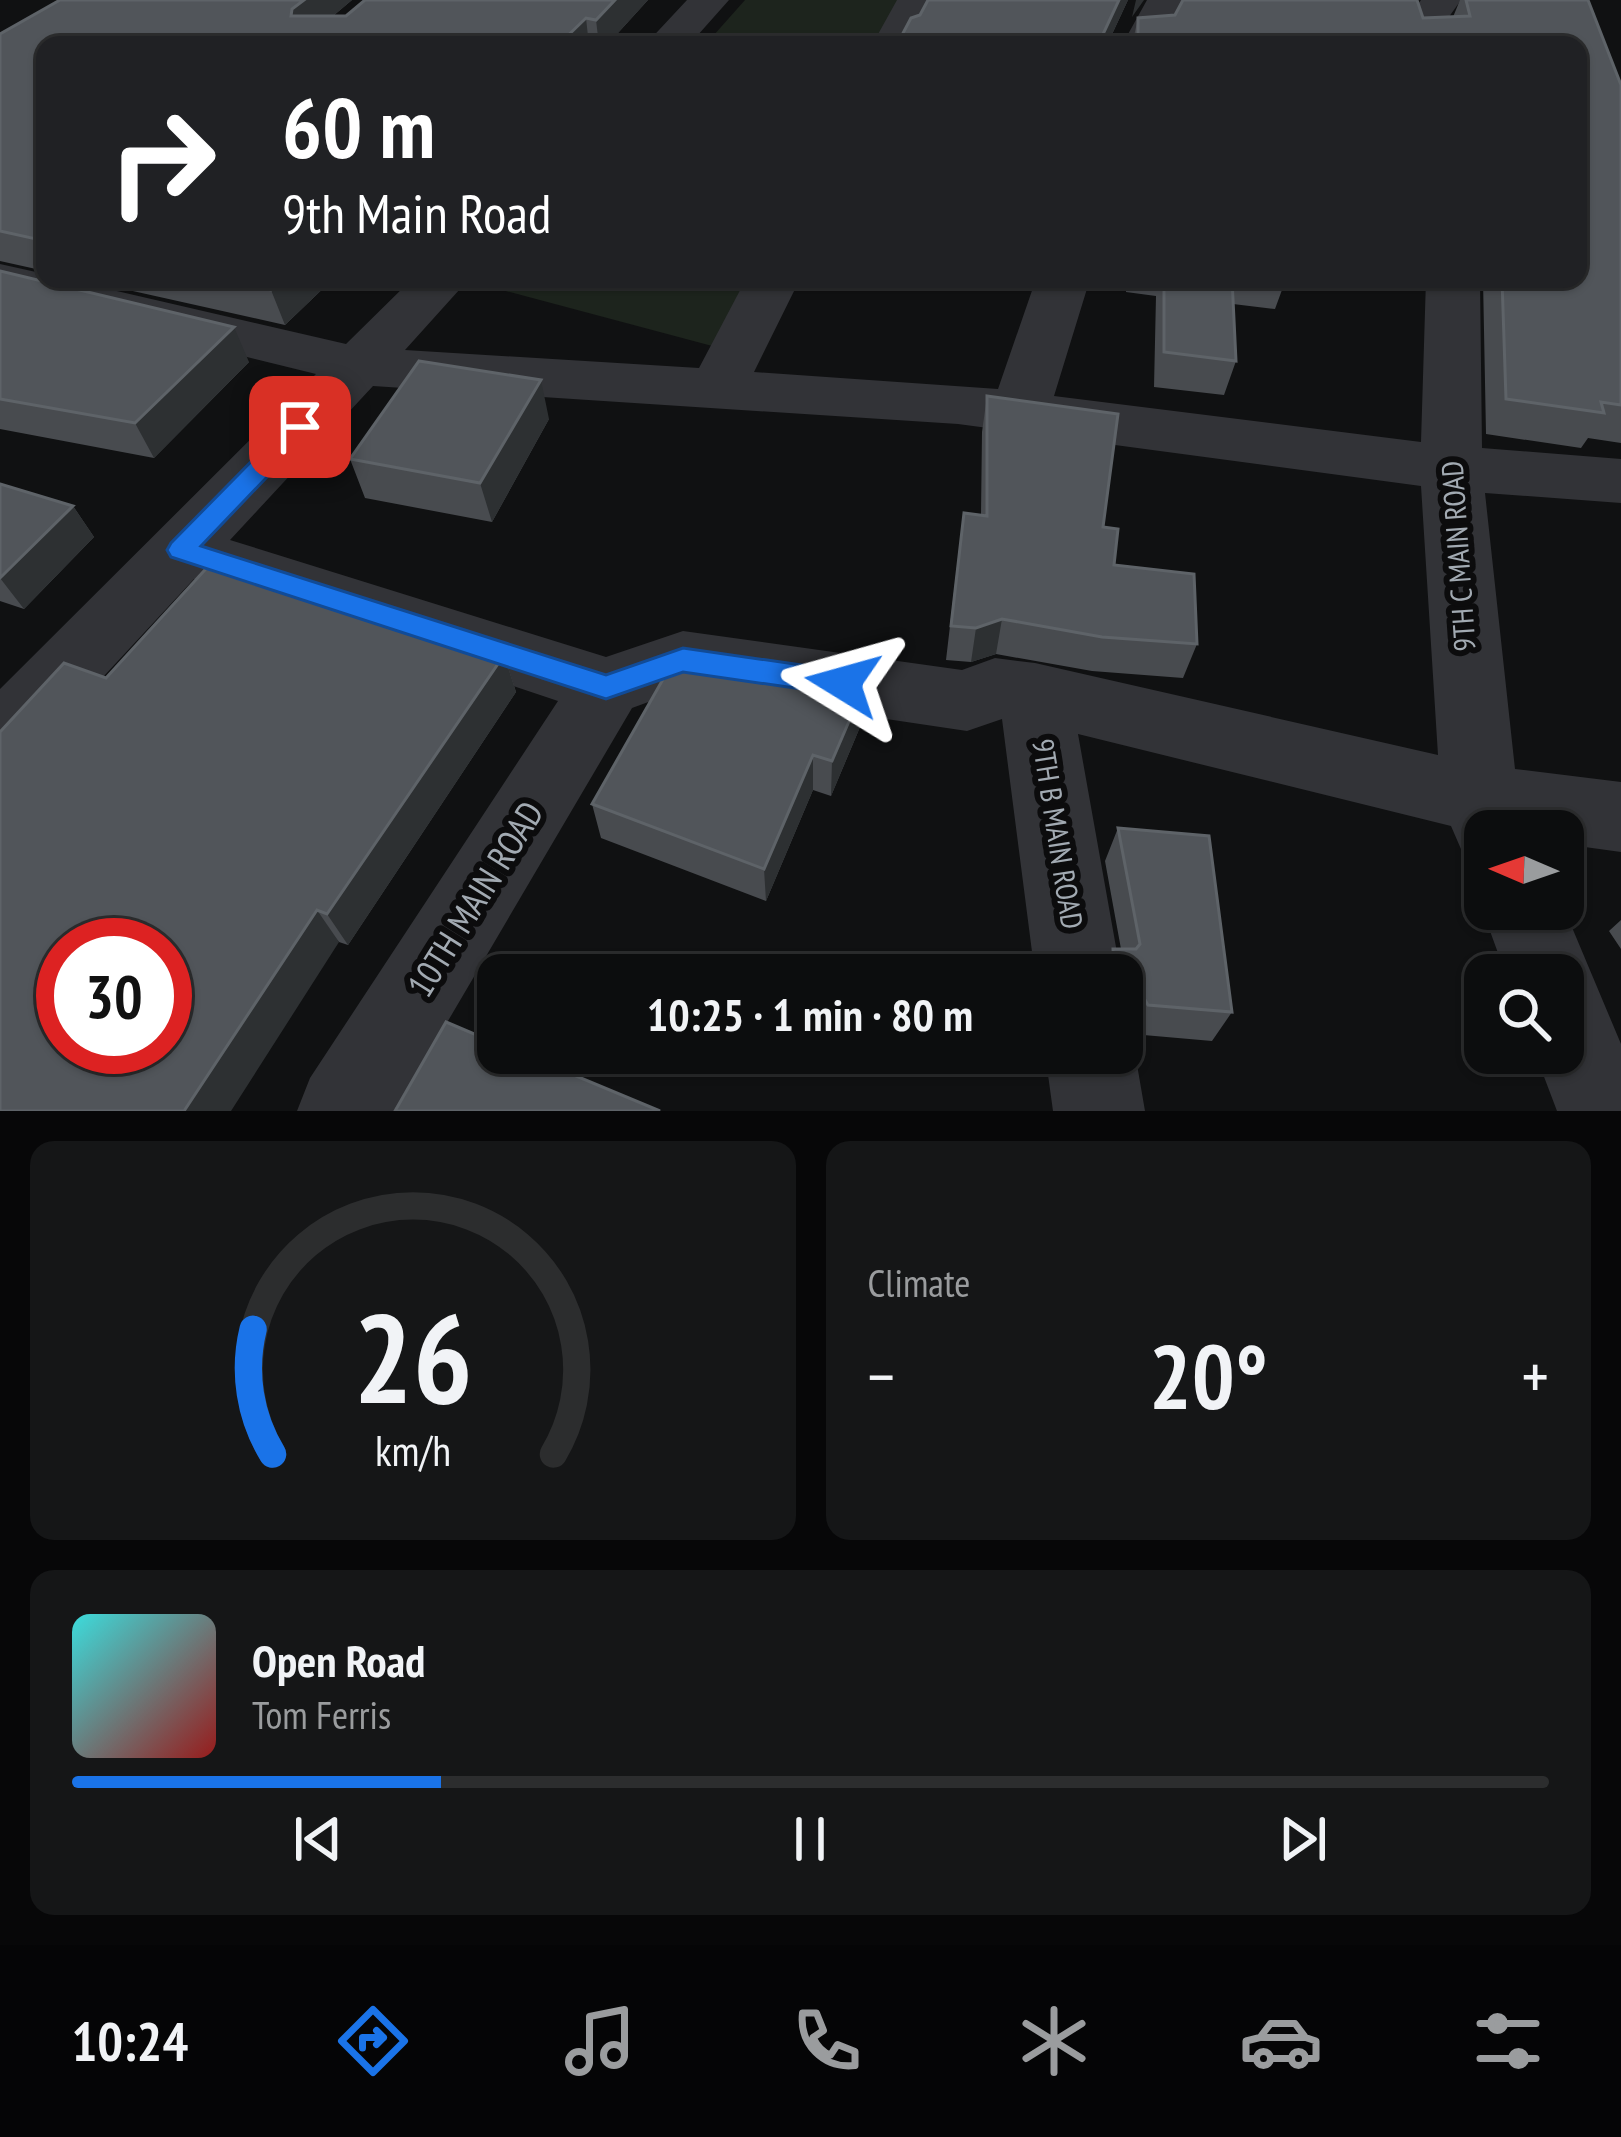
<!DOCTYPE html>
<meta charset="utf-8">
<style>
body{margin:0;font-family:"PT Sans Narrow",sans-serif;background:#151617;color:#f1f3f6;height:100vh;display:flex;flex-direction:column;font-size:45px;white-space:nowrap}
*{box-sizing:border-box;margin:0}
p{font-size:39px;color:#9a9c9e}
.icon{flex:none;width:66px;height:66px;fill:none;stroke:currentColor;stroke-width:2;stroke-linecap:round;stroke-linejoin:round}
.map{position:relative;height:1111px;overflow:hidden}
.drawer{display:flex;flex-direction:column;gap:30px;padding:30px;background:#070708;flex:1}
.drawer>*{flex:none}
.guide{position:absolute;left:36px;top:36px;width:1551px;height:252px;border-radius:24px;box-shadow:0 3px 9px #0004,0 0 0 3px #2c2d2e;background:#202124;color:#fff;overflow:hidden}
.needle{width:78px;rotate:272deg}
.tools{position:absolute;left:1464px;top:810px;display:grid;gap:24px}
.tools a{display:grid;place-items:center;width:120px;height:120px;border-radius:24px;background:#0c0d0e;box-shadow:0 3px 9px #0004,0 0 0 3px #2c2d2e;font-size:60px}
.speed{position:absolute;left:36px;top:918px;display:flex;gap:24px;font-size:60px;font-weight:700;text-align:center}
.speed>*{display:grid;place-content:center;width:156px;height:156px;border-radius:50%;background:#0c0d0e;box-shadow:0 3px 9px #0004,0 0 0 3px #2c2d2e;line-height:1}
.speed .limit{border:18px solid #d22;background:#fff;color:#111}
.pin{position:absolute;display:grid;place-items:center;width:102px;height:102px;color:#fff;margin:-51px;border-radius:24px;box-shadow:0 6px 18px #0006}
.me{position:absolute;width:132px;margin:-66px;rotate:278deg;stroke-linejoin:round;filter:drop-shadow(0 0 9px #0008)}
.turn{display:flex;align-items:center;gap:42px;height:252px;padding:0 48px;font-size:54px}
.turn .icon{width:156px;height:156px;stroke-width:2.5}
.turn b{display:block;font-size:84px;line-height:102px}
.big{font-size:90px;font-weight:600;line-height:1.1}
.drawer .card{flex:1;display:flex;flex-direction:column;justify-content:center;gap:18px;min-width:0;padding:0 42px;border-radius:24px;background:#151617}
.drawer .dial{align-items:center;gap:0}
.dial svg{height:312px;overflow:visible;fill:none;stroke:#2c2d2e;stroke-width:7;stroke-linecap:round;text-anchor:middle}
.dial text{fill:#f1f3f6;stroke:none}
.song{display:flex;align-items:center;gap:36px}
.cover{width:144px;height:144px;border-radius:18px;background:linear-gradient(135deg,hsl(180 70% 55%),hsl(0 70% 35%))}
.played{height:12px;border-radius:6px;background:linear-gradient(90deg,#1a73e8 25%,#2c2d2e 25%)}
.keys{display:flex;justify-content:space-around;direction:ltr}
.heat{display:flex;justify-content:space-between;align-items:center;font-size:66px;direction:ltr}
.drawer .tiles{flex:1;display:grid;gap:30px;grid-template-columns:1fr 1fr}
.card:last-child{grid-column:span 2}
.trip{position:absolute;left:477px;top:954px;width:666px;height:120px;border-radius:24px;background:#0c0d0e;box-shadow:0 3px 9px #0004,0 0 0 3px #2c2d2e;font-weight:600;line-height:120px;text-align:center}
.menu{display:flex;height:192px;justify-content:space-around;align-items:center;background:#050506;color:#9a9c9e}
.menu .icon{width:84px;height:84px}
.menu .on{color:#1a73e8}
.menu b{font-size:54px;color:#f1f3f6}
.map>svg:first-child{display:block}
</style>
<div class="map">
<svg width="1621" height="1111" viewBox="0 0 1621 1111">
<rect width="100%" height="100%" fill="#101112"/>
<path fill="#1d241d" d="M 745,0 L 914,0 L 890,45 L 705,45 Z
M 494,279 L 768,279 L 731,351 L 487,286 Z"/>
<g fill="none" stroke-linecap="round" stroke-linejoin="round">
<path fill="#323337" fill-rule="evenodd" d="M 687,0 L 729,0 L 689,45 L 645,45 Z
M 897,0 L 937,0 L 914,45 L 872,45 Z
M 1147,0 L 1187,0 L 1164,45 L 1122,45 Z
M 1421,0 L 1461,0 L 1446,21 L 1453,45 L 1411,45 L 1406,21 Z
M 0,264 L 45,274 L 45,279 L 65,279 L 346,344 L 412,279 L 469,279 L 405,350 L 699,368 L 746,279 L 800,279 L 754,372 L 998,389 L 1036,279 L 1090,279 L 1054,396 L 1421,442 L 1426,279 L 1480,279 L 1482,448 L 1621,459 L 1621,503 L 1485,493 L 1515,769 L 1621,782 L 1621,852 L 1563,844 L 1563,831 L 1485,831 L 1485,864 L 1464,856 L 1451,826 L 1078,734 L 1121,975 L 1035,975 L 1002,719 L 967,731 L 684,689 L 632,708 L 395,1111 L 297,1111 L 310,1078 L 558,701 L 194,579 L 26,760 L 0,770 L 0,689 L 316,374 L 0,296 ZM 373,386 L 958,424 L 1421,486 L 1438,755 L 1035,663 L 995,658 L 962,670 L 683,631 L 606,657 L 230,540 Z
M 1485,902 L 1485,909 L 1563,906 L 1621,1044 L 1621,1111 L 1557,1111 L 1535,1053 L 1563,1053 L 1563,975 L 1506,975 L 1482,909 Z
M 1122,1022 L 1135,1053 L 1145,1111 L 1053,1111 L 1045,1053 L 1122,1053 Z"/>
</g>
<path fill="#484b4f" d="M 60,0 L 352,0 L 333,16 L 648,0 L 607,45 L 45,45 L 45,271 L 0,261 L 0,34 Z
M 1128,0 L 1107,45 L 902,45 L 902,35 Z
M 1460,0 L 1588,0 L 1621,85 L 1621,443 L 1588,438 L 1581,448 L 1486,434 L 1483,279 L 1578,279 L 1578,45 L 1132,45 L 1138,18 L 1175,15 L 1453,17 Z
M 0,271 L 249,362 L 154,458 L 0,429 Z
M 79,279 L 333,279 L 285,325 Z
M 1126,279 L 1286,279 L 1275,309 L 1233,304 L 1236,361 L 1224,395 L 1154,387 L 1156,296 L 1126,292 Z
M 987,396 L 1103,527 L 1114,565 L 1197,644 L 1183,678 L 1092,671 L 996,654 L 971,662 L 946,660 L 959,549 L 981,515 L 982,432 Z
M 549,419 L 492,522 L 365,498 L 350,459 Z
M 0,484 L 73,506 L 94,537 L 24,609 L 0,601 Z
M 504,655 L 516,692 L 348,945 L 339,942 L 106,678 Z
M 865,684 L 863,720 L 831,796 L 813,790 L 766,901 L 601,838 L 592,804 Z
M 1118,828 L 1232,1012 L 1212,1041 L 1132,1034 L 1124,1020 L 1122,1024 L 1122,975 L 1101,975 L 1113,949 L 1121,949 L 1105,861 Z
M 1621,920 L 1621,949 L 1609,931 Z"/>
<path fill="#2d3032" d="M 304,0 L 352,0 L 302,42 L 291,16 L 292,9 Z
M 615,0 L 648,0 L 607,45 L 599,45 L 596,20 Z
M 1119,0 L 1128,0 L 1107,45 L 1098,45 Z
M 1136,0 L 1144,0 L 1132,17 Z
M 586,18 L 589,45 L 558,45 Z
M 284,279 L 333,279 L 285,325 L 271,290 Z
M 234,327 L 249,362 L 154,458 L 135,423 Z
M 541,380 L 549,419 L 492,522 L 480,483 Z
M 73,506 L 94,537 L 24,609 L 0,578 Z
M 1002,619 L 996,654 L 971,662 L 976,628 Z
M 504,655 L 516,692 L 348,945 L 327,914 Z
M 865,684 L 863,720 L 831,796 L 832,761 Z
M 813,755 L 813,790 L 766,901 L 764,869 Z
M 317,910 L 339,942 L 231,1111 L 184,1111 Z"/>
<path fill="#51555a" stroke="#5e6368" stroke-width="3" fill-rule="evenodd" d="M 60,0 L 304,0 L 292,9 L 291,16 L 346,16 L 365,0 L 615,0 L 596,20 L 586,18 L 558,45 L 45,45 L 45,241 L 0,231 L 0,34 Z
M 928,0 L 1119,0 L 1098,45 L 974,45 L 902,35 L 911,18 L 920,15 Z
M 1183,0 L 1417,0 L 1423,18 L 1470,16 L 1466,0 L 1588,0 L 1621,85 L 1621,405 L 1601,402 L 1604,413 L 1506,399 L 1502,279 L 1578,279 L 1578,45 L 1138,45 L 1138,18 L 1175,15 Z
M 0,271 L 234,327 L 135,423 L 0,399 Z
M 219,279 L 284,279 L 271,290 Z
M 1164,279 L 1232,279 L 1236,361 L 1164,352 Z
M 419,361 L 541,380 L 480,483 L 350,459 Z
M 987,396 L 1118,414 L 1103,527 L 1118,529 L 1114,565 L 1194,574 L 1197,644 L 1102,637 L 1002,619 L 976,628 L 951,626 L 964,513 L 987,516 Z
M 0,484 L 73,506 L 0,578 Z
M 214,560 L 504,655 L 327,914 L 317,910 L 184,1111 L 0,1111 L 0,732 L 64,663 L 106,678 ZM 63,945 L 165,945 L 165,1047 L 63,1047 Z
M 682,657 L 865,684 L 832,761 L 813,755 L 764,869 L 592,804 L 670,667 Z
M 1118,828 L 1209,836 L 1232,1012 L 1148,1005 L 1138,988 L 1132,993 L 1133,1004 L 1122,1003 L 1122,975 L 1114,975 L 1113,949 L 1136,949 L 1140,944 Z
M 446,1022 L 498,1044 L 498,1053 L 521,1053 L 660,1111 L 395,1111 Z"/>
<path fill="#1a73e8" stroke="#114b97" stroke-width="3" d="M 300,419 L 309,421 L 312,427 L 309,433 L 201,546 L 606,675 L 683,648 L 843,671 L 853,674 L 858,683 L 853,691 L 843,695 L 683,672 L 606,699 L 171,557 L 167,550 L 171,543 L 291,421 Z"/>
<g text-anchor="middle" stroke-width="12" stroke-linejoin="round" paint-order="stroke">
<g font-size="30" fill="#a2aab2" stroke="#0c0c0d">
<text transform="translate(1459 556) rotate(-94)" y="10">9TH C MAIN ROAD</text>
<text transform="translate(1057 834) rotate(81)" y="10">9TH B MAIN ROAD</text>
</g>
<g font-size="36" fill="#a2aab2" stroke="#0c0c0d">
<text transform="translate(475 899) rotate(-58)" y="13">10TH MAIN ROAD</text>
</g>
</g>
</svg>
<div class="tools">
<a><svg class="needle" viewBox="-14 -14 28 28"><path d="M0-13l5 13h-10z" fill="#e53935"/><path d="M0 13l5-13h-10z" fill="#9a9c9e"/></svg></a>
<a><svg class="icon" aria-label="search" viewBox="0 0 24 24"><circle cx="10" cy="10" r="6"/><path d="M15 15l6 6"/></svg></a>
</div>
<div class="speed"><div class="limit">30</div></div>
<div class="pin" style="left:300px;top:427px;background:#d93025"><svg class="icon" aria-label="arrive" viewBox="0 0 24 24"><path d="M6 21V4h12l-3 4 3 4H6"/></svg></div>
<svg class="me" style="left:843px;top:683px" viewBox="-20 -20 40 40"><path d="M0-17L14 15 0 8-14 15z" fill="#1a73e8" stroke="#fff" stroke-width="4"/></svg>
<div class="trip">10:25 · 1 min · 80 m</div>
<div class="guide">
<div class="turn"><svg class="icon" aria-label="right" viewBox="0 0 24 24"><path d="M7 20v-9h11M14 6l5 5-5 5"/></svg><div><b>60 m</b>9th Main Road</div></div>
</div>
</div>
<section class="drawer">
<div class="tiles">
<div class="card dial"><svg viewBox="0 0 100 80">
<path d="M14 69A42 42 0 1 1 86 69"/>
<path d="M14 69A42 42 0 0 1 9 37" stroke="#1a73e8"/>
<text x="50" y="56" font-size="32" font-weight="700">26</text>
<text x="50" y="72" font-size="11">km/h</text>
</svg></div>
<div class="card"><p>Climate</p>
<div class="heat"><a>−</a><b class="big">20°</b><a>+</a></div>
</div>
<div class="card">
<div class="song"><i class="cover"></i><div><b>Open Road</b><p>Tom Ferris</p></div></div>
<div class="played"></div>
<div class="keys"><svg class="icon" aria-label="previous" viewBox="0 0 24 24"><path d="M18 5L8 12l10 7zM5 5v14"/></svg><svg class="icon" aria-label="pause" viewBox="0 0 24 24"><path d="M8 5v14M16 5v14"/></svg><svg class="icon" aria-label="next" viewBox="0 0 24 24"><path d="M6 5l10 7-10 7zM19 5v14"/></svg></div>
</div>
</div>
</section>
<nav class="menu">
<b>10:24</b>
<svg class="icon on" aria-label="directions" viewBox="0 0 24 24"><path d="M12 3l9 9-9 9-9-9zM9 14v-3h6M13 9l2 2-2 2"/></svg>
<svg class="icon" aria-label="music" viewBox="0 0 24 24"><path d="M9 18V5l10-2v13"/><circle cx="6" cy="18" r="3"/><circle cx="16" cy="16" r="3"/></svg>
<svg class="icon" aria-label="phone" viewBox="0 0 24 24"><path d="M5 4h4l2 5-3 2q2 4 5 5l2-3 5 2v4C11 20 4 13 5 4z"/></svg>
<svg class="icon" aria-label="climate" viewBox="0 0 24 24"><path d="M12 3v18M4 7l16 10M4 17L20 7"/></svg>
<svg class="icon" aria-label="car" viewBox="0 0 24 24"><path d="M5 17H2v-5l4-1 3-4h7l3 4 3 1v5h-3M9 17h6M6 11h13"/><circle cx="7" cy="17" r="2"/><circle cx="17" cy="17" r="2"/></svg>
<svg class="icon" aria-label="filters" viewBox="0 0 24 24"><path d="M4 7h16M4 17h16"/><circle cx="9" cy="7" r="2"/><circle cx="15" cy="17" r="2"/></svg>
</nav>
